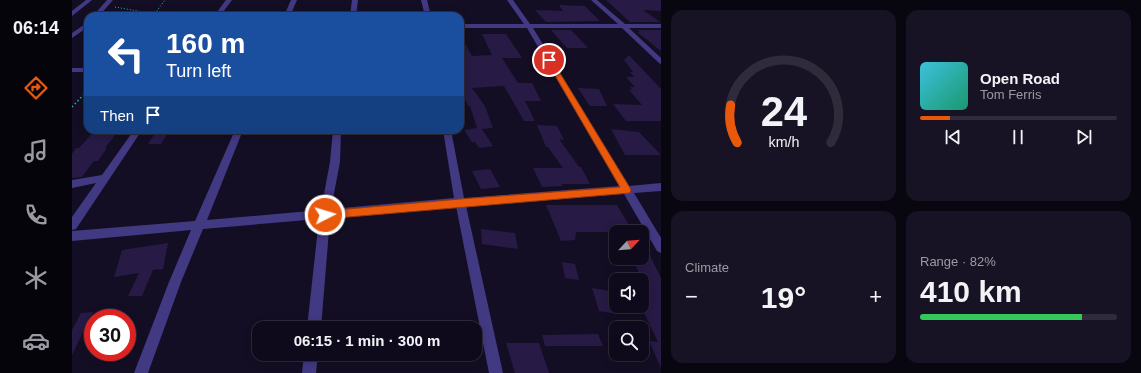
<!DOCTYPE html>
<meta charset="utf-8">
<style>
body{margin:0;font-family:Arial,sans-serif;background:#181324;color:#f1f3f6;height:100vh;display:flex;flex-direction:column;font-size:15px;white-space:nowrap}
*{box-sizing:border-box;margin:0}
p{font-size:13px;color:#9b9aa3}
.icon{flex:none;width:22px;height:22px;fill:none;stroke:currentColor;stroke-width:2;stroke-linecap:round;stroke-linejoin:round}
.map{position:relative;flex:1;overflow:hidden}
.panel{display:flex;flex-direction:column;gap:10px;padding:10px;background:#08060f;width:480px}
.panel>*{flex:none}
.banner{position:absolute;left:12px;top:12px;width:380px;height:122px;border-radius:12px;box-shadow:0 2px 10px #0003,0 0 0 1px #2f2b3a;background:#1a4fa0;color:#fff;overflow:hidden}
.needle{width:26px;rotate:64deg}
.tools{position:absolute;left:537px;top:225px;display:grid;gap:8px}
.tools a{display:grid;place-items:center;width:40px;height:40px;border-radius:8px;background:#0f0a1b;box-shadow:0 2px 10px #0003,0 0 0 1px #2f2b3a;font-size:20px}
.speed{position:absolute;left:12px;top:309px;display:flex;gap:8px;font-size:20px;font-weight:700;text-align:center}
.speed>*{display:grid;place-content:center;width:52px;height:52px;border-radius:50%;background:#0f0a1b;box-shadow:0 2px 10px #0003,0 0 0 1px #2f2b3a;line-height:1}
.speed .limit{border:6px solid #d22;background:#fff;color:#111}
.pin{position:absolute;display:grid;place-items:center;width:34px;height:34px;color:#fff;margin:-17px;border:2px solid #fff;border-radius:50%;box-shadow:0 1px 4px #0007}
.me{position:absolute;width:44px;margin:-22px;rotate:85deg;stroke-linejoin:round;filter:drop-shadow(0 0 3px #0008)}
.turn{display:flex;align-items:center;gap:14px;height:84px;padding:0 16px;font-size:18px}
.turn .icon{width:52px;height:52px;stroke-width:2.5}
.turn b{display:block;font-size:28px;line-height:34px}
.then{display:flex;align-items:center;height:38px;padding:0 16px;background:#0003;gap:8px;font-size:15px}
.big{font-size:30px;font-weight:800;line-height:1.1}
.panel .tile{flex:1;display:flex;flex-direction:column;justify-content:center;gap:6px;min-width:0;padding:0 14px;border-radius:12px;background:#181324}
.panel .dial{align-items:center;gap:0}
.dial svg{height:104px;overflow:visible;fill:none;stroke:#2f2b3a;stroke-width:7;stroke-linecap:round;text-anchor:middle}
.dial text{fill:#f1f3f6;stroke:none}
.song{display:flex;align-items:center;gap:12px}
.cover{width:48px;height:48px;border-radius:6px;background:linear-gradient(135deg,hsl(190 70% 55%),hsl(160 70% 35%))}
.played{height:4px;border-radius:2px;background:linear-gradient(90deg,#ea580c 15%,#2f2b3a 15%)}
.keys{display:flex;justify-content:space-around;direction:ltr}
.heat{display:flex;justify-content:space-between;align-items:center;font-size:22px;direction:ltr}
.charge{height:6px;border-radius:3px;background:linear-gradient(90deg,#34c759 82%,#2f2b3a 0)}
.panel .tiles{flex:1;display:grid;gap:10px;grid-template-columns:repeat(2,1fr)}
.trip{position:absolute;left:180px;top:321px;width:230px;height:40px;border-radius:12px;background:#0f0a1b;box-shadow:0 2px 10px #0003,0 0 0 1px #2f2b3a;font-weight:800;line-height:40px;text-align:center}
main{display:flex;flex:1;min-height:0}
.tabs{display:flex;flex-direction:column;width:72px;justify-content:space-around;align-items:center;background:#06040b;color:#9b9aa3}
.tabs .icon{width:28px;height:28px}
.tabs .active{color:#ea580c}
.tabs b{font-size:18px;color:#f1f3f6}
.map>svg:first-child{display:block}
</style>
<main>
<nav class="tabs">
<b>06:14</b>
<svg class="icon active" aria-label="directions" viewBox="0 0 24 24"><path d="M12 3l9 9-9 9-9-9zM9 14v-3h6M13 9l2 2-2 2"/></svg>
<svg class="icon" aria-label="music" viewBox="0 0 24 24"><path d="M9 18V5l10-2v13"/><circle cx="6" cy="18" r="3"/><circle cx="16" cy="16" r="3"/></svg>
<svg class="icon" aria-label="phone" viewBox="0 0 24 24"><path d="M5 4h4l2 5-3 2q2 4 5 5l2-3 5 2v4C11 20 4 13 5 4z"/></svg>
<svg class="icon" aria-label="climate" viewBox="0 0 24 24"><path d="M12 3v18M4 7l16 10M4 17L20 7"/></svg>
<svg class="icon" aria-label="car" viewBox="0 0 24 24"><path d="M5 17H2v-5l4-1 3-4h7l3 4 3 1v5h-3M9 17h6M6 11h13"/><circle cx="7" cy="17" r="2"/><circle cx="17" cy="17" r="2"/></svg>
</nav>
<div class="map">
<svg width="589" height="373" viewBox="0 0 589 373">
<rect width="100%" height="100%" fill="#140e24"/>
<path fill="#271a45" d="M 534,0 L 589,0 L 589,11 L 571,10 L 588,22 L 558,22 Z
M 487,5 L 513,6 L 528,21 L 474,22 L 463,10 L 491,11 Z
M 479,30 L 499,30 L 516,48 L 495,48 Z
M 565,30 L 589,30 L 589,51 L 565,32 L 568,32 Z
M 388,34 L 400,56 L 420,55 L 410,34 L 434,34 L 450,58 L 430,58 L 446,83 L 460,83 L 469,101 L 453,101 L 463,121 L 452,121 L 432,86 L 400,88 L 413,106 L 421,128 L 410,129 L 421,146 L 407,148 L 403,142 L 400,142 L 392,130 L 405,128 L 398,106 L 396,106 L 392,97 L 394,97 L 388,89 Z
M 557,55 L 589,89 L 589,121 L 554,121 L 541,104 L 570,105 L 557,90 L 560,90 L 558,87 L 563,87 L 554,77 L 562,77 L 558,72 L 561,72 L 552,60 Z
M 506,88 L 527,89 L 535,106 L 518,106 Z
M 465,125 L 485,126 L 492,140 L 487,139 L 507,167 L 509,167 L 518,184 L 489,184 L 491,186 L 470,187 L 461,168 L 491,168 L 476,147 L 474,147 Z
M 539,129 L 567,132 L 589,155 L 553,155 Z
M 23,130 L 47,130 L 33,148 L 35,148 L 26,161 L 22,161 L 10,177 L 0,178 L 0,154 L 4,148 L 7,148 Z
M 84,132 L 96,133 L 89,144 L 76,144 Z
M 418,169 L 428,187 L 409,189 L 400,171 Z
M 474,205 L 545,205 L 561,232 L 504,232 L 503,240 L 489,241 Z
M 409,229 L 443,233 L 446,249 L 410,244 Z
M 570,239 L 589,278 L 589,368 L 577,341 L 586,342 L 570,309 L 570,292 L 576,293 L 560,258 L 570,258 Z
M 96,243 L 91,269 L 81,270 L 70,296 L 56,296 L 67,273 L 42,277 L 50,250 Z
M 490,262 L 503,264 L 507,280 L 493,278 Z
M 520,288 L 538,291 L 546,314 L 527,311 Z
M 21,312 L 0,355 L 0,330 L 9,313 Z
M 526,334 L 531,346 L 473,346 L 470,335 Z
M 434,343 L 467,343 L 477,373 L 443,373 Z"/>
<g fill="none" stroke-linecap="round" stroke-linejoin="round">
<path stroke="#2eb2b6" stroke-width="1" stroke-dasharray="1 2" stroke-linecap="butt" d="M 43,7 L 83,14
M 81,16 L 93,0"/>
<path stroke="#2eb2b6" stroke-width="1.5" stroke-dasharray="1.5 2.5" stroke-linecap="butt" d="M 0,107 L 16,90"/>
<path fill="#423983" fill-rule="evenodd" d="M 14,0 L 20,0 L 0,16 L 0,11 Z
M 35,0 L 41,0 L 27,16 L 21,16 Z
M 154,0 L 160,0 L 148,16 L 142,16 Z
M 219,0 L 225,0 L 218,16 L 212,16 Z
M 280,0 L 286,0 L 284,16 L 278,16 Z
M 349,0 L 355,0 L 359,16 L 353,16 Z
M 435,0 L 441,0 L 458,24 L 546,24 L 519,0 L 525,0 L 553,24 L 589,24 L 589,28 L 557,28 L 589,58 L 589,64 L 587,63 L 550,28 L 461,28 L 557,186 L 589,183 L 589,191 L 562,193 L 589,238 L 589,253 L 585,251 L 552,194 L 394,206 L 431,373 L 417,373 L 384,206 L 258,218 L 249,328 L 235,328 L 247,219 L 131,229 L 109,282 L 76,373 L 62,373 L 97,282 L 119,230 L 0,241 L 0,231 L 123,221 L 163,130 L 171,130 L 135,220 L 249,210 L 258,162 L 261,130 L 269,130 L 268,162 L 259,209 L 382,198 L 371,130 L 379,130 L 392,198 L 547,186 L 455,28 L 388,28 L 388,24 L 452,24 Z
M 16,22 L 16,27 L 0,38 L 0,33 Z
M 0,68 L 16,68 L 16,72 L 0,72 Z
M 62,130 L 70,130 L 4,229 L 0,230 L 0,217 L 24,183 L 0,188 L 0,180 L 30,175 Z
M 232,354 L 246,354 L 244,373 L 230,373 Z"/>
</g>
<path fill="#ea580c" stroke="#983908" d="M 475,58 L 480,60 L 558,188 L 559,190 L 558,193 L 253,219 L 250,218 L 249,215 L 250,212 L 253,211 L 388,199 L 548,187 L 474,60 Z"/>
</svg>
<div class="tools">
<a><svg class="needle" viewBox="-14 -14 28 28"><path d="M0-13l5 13h-10z" fill="#e53935"/><path d="M0 13l5-13h-10z" fill="#9b9aa3"/></svg></a>
<a><svg class="icon" aria-label="sound" viewBox="0 0 24 24"><path d="M4 9h4l5-4v14l-5-4H4zM17 9q2 3 0 6"/></svg></a>
<a><svg class="icon" aria-label="search" viewBox="0 0 24 24"><circle cx="10" cy="10" r="6"/><path d="M15 15l6 6"/></svg></a>
</div>
<div class="speed"><div class="limit">30</div></div>
<div class="pin" style="left:477px;top:60px;background:#d93025"><svg class="icon" aria-label="arrive" viewBox="0 0 24 24"><path d="M6 21V4h12l-3 4 3 4H6"/></svg></div>
<svg class="me" style="left:253px;top:215px" viewBox="-20 -20 40 40"><circle r="17" fill="#ea580c" stroke="#fff" stroke-width="3"/><path d="M0-11L8 9 0 5-8 9z" fill="#fff"/></svg>
<div class="trip">06:15 · 1 min · 300 m</div>
<div class="banner">
<div class="turn"><svg class="icon" aria-label="left" viewBox="0 0 24 24"><path d="M17 20v-9H6M10 6l-5 5 5 5"/></svg><div><b>160 m</b>Turn left</div></div>
<div class="then">Then<svg class="icon" aria-label="arrive" viewBox="0 0 24 24"><path d="M6 21V4h12l-3 4 3 4H6"/></svg></div>
</div>
</div>
<section class="panel">
<div class="tiles">
<div class="tile dial"><svg viewBox="0 0 100 80">
<path d="M14 69A42 42 0 1 1 86 69"/>
<path d="M14 69A42 42 0 0 1 9 40" stroke="#ea580c"/>
<text x="50" y="56" font-size="32" font-weight="700">24</text>
<text x="50" y="72" font-size="11">km/h</text>
</svg></div>
<div class="tile">
<div class="song"><i class="cover"></i><div><b>Open Road</b><p>Tom Ferris</p></div></div>
<div class="played"></div>
<div class="keys"><svg class="icon" aria-label="previous" viewBox="0 0 24 24"><path d="M18 5L8 12l10 7zM5 5v14"/></svg><svg class="icon" aria-label="pause" viewBox="0 0 24 24"><path d="M8 5v14M16 5v14"/></svg><svg class="icon" aria-label="next" viewBox="0 0 24 24"><path d="M6 5l10 7-10 7zM19 5v14"/></svg></div>
</div>
<div class="tile"><p>Climate</p>
<div class="heat"><a>−</a><b class="big">19°</b><a>+</a></div>
</div>
<div class="tile"><p>Range · 82%</p><b class="big">410 km</b><div class="charge"></div></div>
</div>
</section>
</main>
